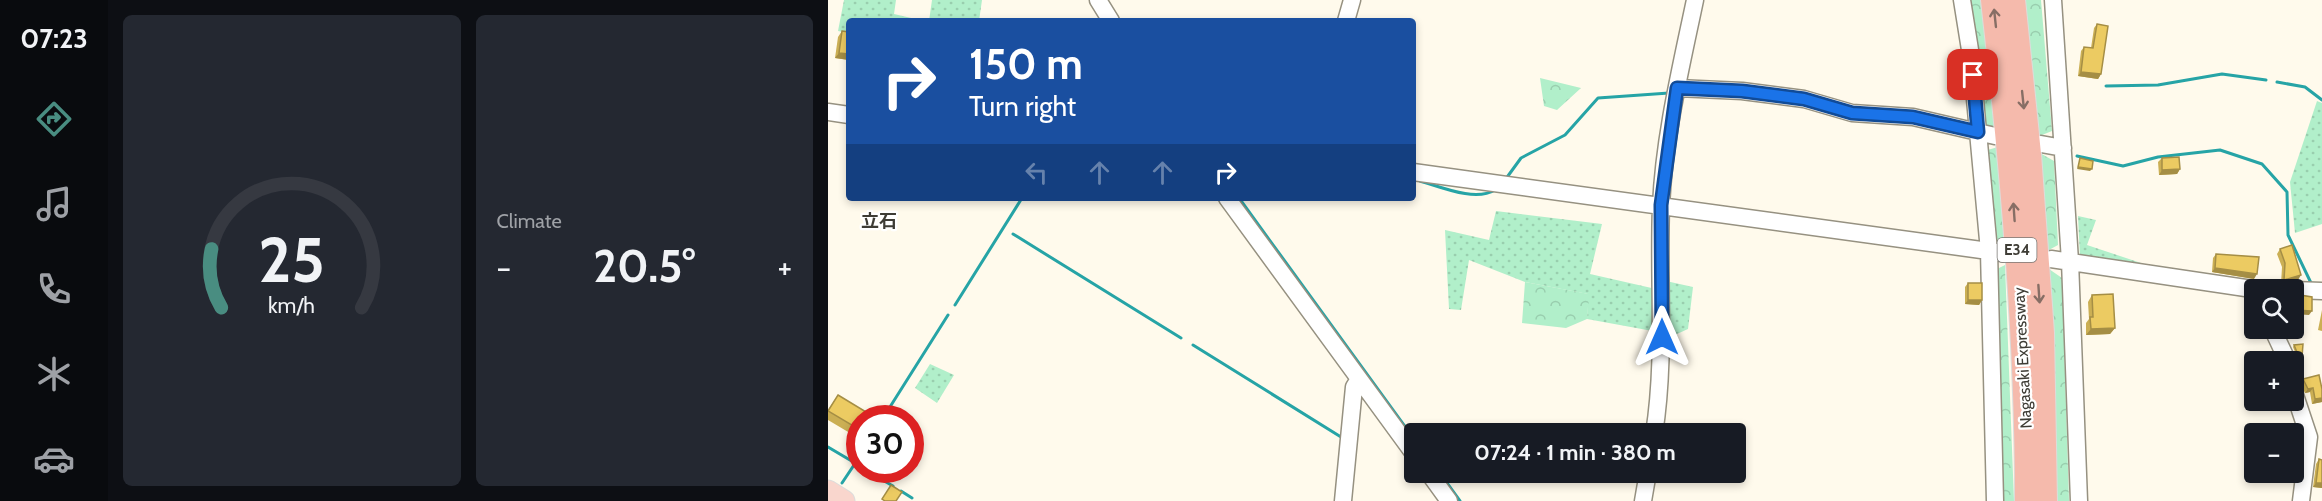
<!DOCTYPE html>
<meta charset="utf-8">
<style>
body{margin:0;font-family:Cabin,"Noto Sans JP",sans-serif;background:#242831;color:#f1f3f6;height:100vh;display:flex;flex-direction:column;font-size:22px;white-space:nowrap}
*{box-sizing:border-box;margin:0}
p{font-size:20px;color:#9ea1a6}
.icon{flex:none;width:33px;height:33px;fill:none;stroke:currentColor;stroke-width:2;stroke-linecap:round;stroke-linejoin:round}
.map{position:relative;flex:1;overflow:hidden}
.details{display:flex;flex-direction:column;gap:15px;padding:15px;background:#0d0f14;width:720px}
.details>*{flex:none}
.banner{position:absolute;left:18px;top:18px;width:570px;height:183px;border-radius:6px;box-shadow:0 3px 9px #0003;background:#1a4fa0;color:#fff;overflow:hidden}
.controls{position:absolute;left:1416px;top:279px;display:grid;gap:12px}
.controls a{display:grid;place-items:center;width:60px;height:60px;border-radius:6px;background:#171b24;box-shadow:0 3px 9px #0003;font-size:30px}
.speed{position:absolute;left:18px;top:405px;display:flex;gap:12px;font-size:30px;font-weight:700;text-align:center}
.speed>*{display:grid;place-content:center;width:78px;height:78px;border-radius:50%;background:#171b24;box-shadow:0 3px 9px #0003;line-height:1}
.speed .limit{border:9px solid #d22;background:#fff;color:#111}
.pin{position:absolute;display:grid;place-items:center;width:51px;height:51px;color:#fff;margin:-26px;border-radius:12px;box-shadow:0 3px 9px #0006}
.me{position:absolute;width:66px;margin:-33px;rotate:0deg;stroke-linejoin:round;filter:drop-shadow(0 0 4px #0008)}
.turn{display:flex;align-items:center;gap:21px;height:126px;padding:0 24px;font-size:27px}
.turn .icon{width:78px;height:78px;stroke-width:2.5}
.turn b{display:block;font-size:42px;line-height:51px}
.lanes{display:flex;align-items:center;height:57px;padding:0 24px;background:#0003;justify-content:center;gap:30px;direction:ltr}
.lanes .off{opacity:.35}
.big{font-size:45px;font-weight:700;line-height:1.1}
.details .widget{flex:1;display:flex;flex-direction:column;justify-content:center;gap:9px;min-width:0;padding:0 21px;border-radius:9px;background:#242831}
.details .dial{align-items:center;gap:0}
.dial svg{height:156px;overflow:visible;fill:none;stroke:#363941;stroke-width:7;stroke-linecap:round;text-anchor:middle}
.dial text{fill:#f1f3f6;stroke:none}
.heat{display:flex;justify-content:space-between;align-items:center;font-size:33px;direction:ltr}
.details .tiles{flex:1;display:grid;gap:15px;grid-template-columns:repeat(2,1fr)}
.trip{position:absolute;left:576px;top:423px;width:342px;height:60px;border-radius:6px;background:#171b24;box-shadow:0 3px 9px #0003;font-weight:700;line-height:60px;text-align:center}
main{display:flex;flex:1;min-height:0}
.menu{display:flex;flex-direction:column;width:108px;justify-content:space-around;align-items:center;background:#090b0e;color:#9ea1a6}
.menu .icon{width:42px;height:42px}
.menu .selected{color:#498d81}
.menu b{font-size:27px;color:#f1f3f6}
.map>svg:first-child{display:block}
</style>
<main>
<nav class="menu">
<b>07:23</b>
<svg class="icon selected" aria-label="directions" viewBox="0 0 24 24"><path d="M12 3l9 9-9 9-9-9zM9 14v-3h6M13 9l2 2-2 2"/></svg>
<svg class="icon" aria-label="music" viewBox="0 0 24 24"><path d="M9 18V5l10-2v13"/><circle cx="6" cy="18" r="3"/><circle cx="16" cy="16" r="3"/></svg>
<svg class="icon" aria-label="phone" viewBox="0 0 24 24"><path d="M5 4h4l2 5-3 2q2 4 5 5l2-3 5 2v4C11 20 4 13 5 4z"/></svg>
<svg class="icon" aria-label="climate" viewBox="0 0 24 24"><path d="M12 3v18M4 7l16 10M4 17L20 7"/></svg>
<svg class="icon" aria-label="car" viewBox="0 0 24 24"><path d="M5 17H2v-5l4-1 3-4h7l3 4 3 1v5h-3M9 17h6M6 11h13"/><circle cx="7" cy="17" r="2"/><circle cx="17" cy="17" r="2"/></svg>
</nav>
<section class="details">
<div class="tiles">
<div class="widget dial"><svg viewBox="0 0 100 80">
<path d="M14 69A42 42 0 1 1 86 69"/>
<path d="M14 69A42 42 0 0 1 9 39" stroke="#498d81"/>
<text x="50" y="56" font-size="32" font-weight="700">25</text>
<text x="50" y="72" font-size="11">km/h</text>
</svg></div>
<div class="widget"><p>Climate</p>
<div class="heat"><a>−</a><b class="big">20.5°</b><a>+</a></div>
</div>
</div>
</section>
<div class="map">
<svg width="1494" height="501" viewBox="0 0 1494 501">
<defs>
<pattern id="grass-dots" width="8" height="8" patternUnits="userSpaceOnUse" patternTransform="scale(1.5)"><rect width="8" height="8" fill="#b1efca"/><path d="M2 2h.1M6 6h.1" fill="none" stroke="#99ceae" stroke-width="1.8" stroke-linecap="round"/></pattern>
<pattern id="forest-crowns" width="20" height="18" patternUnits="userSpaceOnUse" patternTransform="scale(1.5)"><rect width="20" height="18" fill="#b1efca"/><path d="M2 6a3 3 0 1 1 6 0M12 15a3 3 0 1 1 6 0" fill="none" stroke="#99ceae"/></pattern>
</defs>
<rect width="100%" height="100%" fill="#fffaec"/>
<path fill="url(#grass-dots)" d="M 16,0 L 68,0 L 66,14 L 96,21 L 21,21 L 21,33 L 10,31 Z
M 104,0 L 154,0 L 151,21 L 101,21 Z
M 1489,101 L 1494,103 L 1494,224 L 1467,233 L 1462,182 Z
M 668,211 L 774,224 L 762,274 L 828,289 L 830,332 L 759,319 L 760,294 L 697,282 L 641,260 L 633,310 L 621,309 L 617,230 L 661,240 Z
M 1250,216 L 1268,220 L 1259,245 L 1340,272 L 1252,257 Z
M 838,281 L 865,287 L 860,329 L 840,338 Z
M 102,364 L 126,375 L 109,403 L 87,388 Z"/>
<path fill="url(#forest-crowns)" d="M 1140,0 L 1153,0 L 1168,130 L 1154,124 Z
M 1194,0 L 1213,0 L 1224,131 L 1209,137 Z
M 712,78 L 753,88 L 729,110 L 716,106 Z
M 1170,147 L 1176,246 L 1164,239 L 1156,151 Z
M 1212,153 L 1226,161 L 1230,245 L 1219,251 Z
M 1177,265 L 1186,501 L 1174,501 L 1167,270 Z
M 1221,269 L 1234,278 L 1241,501 L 1228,501 Z
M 697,282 L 761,294 L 759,319 L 738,328 L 694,323 Z"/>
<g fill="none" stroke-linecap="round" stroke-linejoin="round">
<path stroke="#26a4a6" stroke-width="3" d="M 1449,82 L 1477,87 L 1494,100
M 1278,86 L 1330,85 L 1394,74 L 1438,80
M 1249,156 L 1295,166 L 1330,157 L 1392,150 L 1434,164 L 1459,192 L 1460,235 L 1484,285
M 677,180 L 693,158 L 737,135 L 770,98 L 841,93
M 592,181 C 613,187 647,202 667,190
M 411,198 L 586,439
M 185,234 L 353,338
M 127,305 L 194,198
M 365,345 L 513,437
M 55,418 L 120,315
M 0,447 L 27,463
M 37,470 L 65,486
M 611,472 L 632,501
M 14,483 L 32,456
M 73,491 L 84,498"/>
<g stroke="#969181" stroke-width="19">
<path id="minor" d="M 270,0 L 283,21
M 1134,0 L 1143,56 L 1161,251 L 1167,501
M 1225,0 L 1242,261 L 1251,501
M 518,21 L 524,0
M 849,88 L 914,91 L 976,99 L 1024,113 L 1085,117 L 1167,136
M 0,112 L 21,115
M 1213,144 L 1235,148
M 585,172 L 1175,253
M 399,198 L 586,454
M 1223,259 L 1431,290
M 1466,290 L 1494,291
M 1444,328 L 1460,362
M 1466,392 L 1481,437 L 1473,501
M 826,434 C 838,358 830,283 833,206 C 836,137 853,67 867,0
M 600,472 L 621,501
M 515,501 L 526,387 L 531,379
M 815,501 L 820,472"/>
</g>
<g stroke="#dcdcdb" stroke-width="23">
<path id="major" d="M 0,491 L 16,501"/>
</g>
<g stroke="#dcdcdb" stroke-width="26">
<path id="highway" d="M 1165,0 C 1184,166 1199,333 1199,501
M 1185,0 L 1201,154 L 1214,333 L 1217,501"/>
</g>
<use href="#minor" stroke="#fff" stroke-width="16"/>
<use href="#major" stroke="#f9d6cd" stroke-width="21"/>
<use href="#highway" stroke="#f5baac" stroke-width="24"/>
</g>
<path fill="#cbaf54" d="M 1269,24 L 1273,74 L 1270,79 L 1250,76 L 1253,51 L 1256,47 L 1263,48 L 1266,28 Z
M 14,31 L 21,60 L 7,58 L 10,37 Z
M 1334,158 L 1352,169 L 1349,174 L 1331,175 L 1330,162 Z
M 1452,249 L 1470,280 L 1453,284 L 1454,267 L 1449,254 Z
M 1388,254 L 1426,279 L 1384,272 L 1385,258 Z
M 1140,283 L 1154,300 L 1151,305 L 1137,304 L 1137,287 Z
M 1264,295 L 1287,328 L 1282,334 L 1258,335 L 1258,323 L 1261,319 L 1260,302 Z
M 1494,310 L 1494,331 L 1490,330 Z
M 1466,345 L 1473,359 L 1470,359 L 1465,347 Z
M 1475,379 L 1494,389 L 1494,402 L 1484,404 L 1482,392 L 1477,393 L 1472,383 Z
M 10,395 L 32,418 L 32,439 L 0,420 L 0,410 Z
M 1491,459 L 1494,488 L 1485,487 L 1488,464 Z"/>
<path fill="#a58e45" d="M 11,53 L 21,54 L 21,60 L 7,58 Z
M 1253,72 L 1273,74 L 1270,79 L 1250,76 Z
M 1250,167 L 1264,169 L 1262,171 L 1249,169 Z
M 1352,169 L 1349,174 L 1331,175 L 1334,170 Z
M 1387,268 L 1429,274 L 1426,279 L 1384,272 Z
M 1473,275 L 1470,280 L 1453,284 L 1456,280 Z
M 1140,300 L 1154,300 L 1151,305 L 1137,304 Z
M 1466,310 L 1484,311 L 1481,315 L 1466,314 Z
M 1287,328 L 1282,334 L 1258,335 L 1263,329 Z
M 1485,388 L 1482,392 L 1477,393 L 1480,389 Z
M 1494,398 L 1494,402 L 1484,404 L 1487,399 Z
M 1488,483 L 1494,483 L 1494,488 L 1485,487 Z"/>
<path fill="#eccb62" stroke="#a58e45" stroke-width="1.5" d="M 1269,24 L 1280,26 L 1273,74 L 1253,72 L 1256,47 L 1265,48 Z
M 14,31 L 21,32 L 21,54 L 11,53 Z
M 1351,157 L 1352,169 L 1334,170 L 1334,158 Z
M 1252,158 L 1265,161 L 1264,169 L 1250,167 Z
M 1464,245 L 1473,275 L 1456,280 L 1457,263 L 1452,249 Z
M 1388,254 L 1431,257 L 1429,274 L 1387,268 Z
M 1140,283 L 1154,283 L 1154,300 L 1140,300 Z
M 1285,294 L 1287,328 L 1263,329 L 1262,317 L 1265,317 L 1264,295 Z
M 1466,294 L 1484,297 L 1484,311 L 1466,310 Z
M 1475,344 L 1474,357 L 1471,357 L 1466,345 Z
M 1491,375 L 1494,389 L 1494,398 L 1487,399 L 1485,388 L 1480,389 L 1475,379 Z
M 10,395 L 48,418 L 32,418 L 32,430 L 0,411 Z
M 1491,459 L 1494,460 L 1494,483 L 1488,483 Z
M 63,485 L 74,492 L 68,501 L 57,501 L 54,499 Z"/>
<defs><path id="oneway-shaft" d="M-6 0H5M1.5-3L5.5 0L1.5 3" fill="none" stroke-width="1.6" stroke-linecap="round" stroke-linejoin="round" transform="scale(1.5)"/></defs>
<g stroke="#876e65">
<use href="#oneway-shaft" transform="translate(1167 18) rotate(-96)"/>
<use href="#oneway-shaft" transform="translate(1195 100) rotate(84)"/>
<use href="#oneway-shaft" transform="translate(1186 212) rotate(-94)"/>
<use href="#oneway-shaft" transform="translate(1211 294) rotate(86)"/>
</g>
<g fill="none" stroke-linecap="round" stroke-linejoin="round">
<g stroke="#114b97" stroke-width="15">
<path id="route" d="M 834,337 L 833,205 L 849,88 L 914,91 L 976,99 L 1024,113 L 1085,117 L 1150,132 L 1145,75"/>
</g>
<use href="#route" stroke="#1a73e8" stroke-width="10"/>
</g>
<g text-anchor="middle" stroke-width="4.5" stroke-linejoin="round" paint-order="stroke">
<rect fill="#fff" stroke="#787672" stroke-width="1.5" x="1169.5" y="238" width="39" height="24" rx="4.5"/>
<g font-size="15" font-weight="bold" fill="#3e3c35">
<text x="1189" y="255">E34</text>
</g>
<g font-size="16" fill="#3e3c35" stroke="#fff">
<text transform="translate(1194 358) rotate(-93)" y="6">Nagasaki Expressway</text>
</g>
<g font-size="18" font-weight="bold" fill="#3e3c35" stroke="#fff">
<text x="51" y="227">立石</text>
</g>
</g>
</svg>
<div class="controls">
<a><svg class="icon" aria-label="search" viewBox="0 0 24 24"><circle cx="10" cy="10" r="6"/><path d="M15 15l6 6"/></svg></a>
<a>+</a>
<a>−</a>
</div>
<div class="speed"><div class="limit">30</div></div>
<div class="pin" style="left:1145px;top:75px;background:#d93025"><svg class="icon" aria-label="arrive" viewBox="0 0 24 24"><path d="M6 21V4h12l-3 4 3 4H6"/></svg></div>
<svg class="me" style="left:834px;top:337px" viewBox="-20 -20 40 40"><path d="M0-17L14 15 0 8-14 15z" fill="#1a73e8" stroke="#fff" stroke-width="4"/></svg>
<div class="trip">07:24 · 1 min · 380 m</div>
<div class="banner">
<div class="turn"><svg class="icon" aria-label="right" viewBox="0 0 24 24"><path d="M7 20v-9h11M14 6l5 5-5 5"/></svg><div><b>150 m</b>Turn right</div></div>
<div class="lanes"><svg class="icon off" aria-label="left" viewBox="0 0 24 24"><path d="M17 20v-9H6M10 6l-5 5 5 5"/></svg><svg class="icon off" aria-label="ahead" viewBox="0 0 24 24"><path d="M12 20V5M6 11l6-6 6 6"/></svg><svg class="icon off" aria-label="ahead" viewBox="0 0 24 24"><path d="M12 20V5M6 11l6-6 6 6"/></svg><svg class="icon" aria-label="right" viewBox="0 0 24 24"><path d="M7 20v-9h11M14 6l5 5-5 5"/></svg></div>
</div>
</div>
</main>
